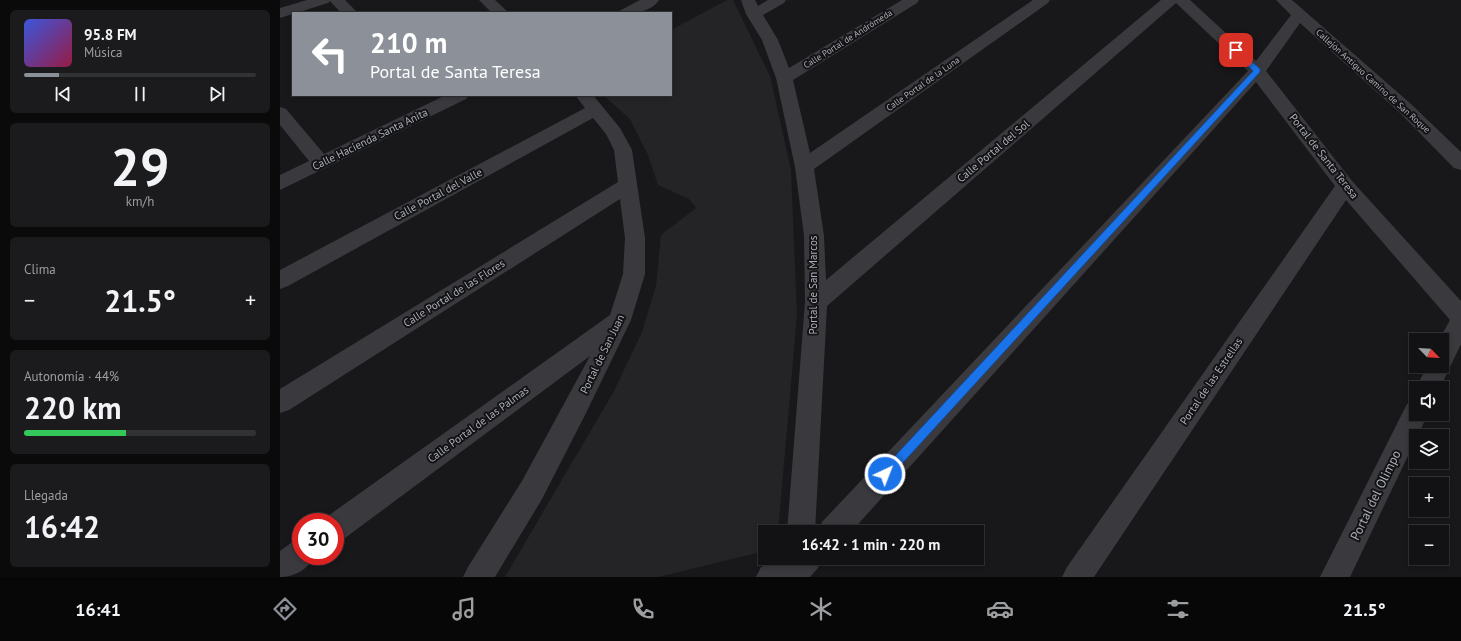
<!DOCTYPE html>
<html lang="es">
<meta charset="utf-8">
<style>
body{margin:0;font-family:"PT Sans",sans-serif;background:#1b1b1d;color:#f1f3f6;height:100vh;display:flex;flex-direction:column;font-size:15px;white-space:nowrap}
*{box-sizing:border-box;margin:0}
p{font-size:13px;color:#9c9ea0}
.icon{flex:none;width:22px;height:22px;fill:none;stroke:currentColor;stroke-width:2;stroke-linecap:round;stroke-linejoin:round}
.map{position:relative;flex:1;overflow:hidden}
.side{display:flex;flex-direction:column;gap:10px;padding:10px;background:#0a0a0b;width:280px}
.side>*{flex:none}
.hud{position:absolute;left:12px;top:12px;width:380px;height:84px;border-radius:0px;box-shadow:0 2px 6px #0003,0 0 0 1px #313234;background:#8c9099;color:#fff;overflow:hidden}
.needle{width:26px;rotate:115deg}
.buttons{position:absolute;left:1129px;top:333px;display:grid;gap:8px}
.buttons a{display:grid;place-items:center;width:40px;height:40px;border-radius:0px;background:#121214;box-shadow:0 2px 6px #0003,0 0 0 1px #313234;font-size:20px}
.speed{position:absolute;left:12px;top:513px;display:flex;gap:8px;font-size:20px;font-weight:700;text-align:center}
.speed>*{display:grid;place-content:center;width:52px;height:52px;border-radius:50%;background:#121214;box-shadow:0 2px 6px #0003,0 0 0 1px #313234;line-height:1}
.speed .limit{border:6px solid #d22;background:#fff;color:#111}
.pin{position:absolute;display:grid;place-items:center;width:34px;height:34px;color:#fff;margin:-17px;border-radius:8px;box-shadow:0 2px 6px #0006}
.me{position:absolute;width:44px;margin:-22px;rotate:43deg;stroke-linejoin:round;filter:drop-shadow(0 0 3px #0008)}
.turn{display:flex;align-items:center;gap:14px;height:84px;padding:0 12px;font-size:18px}
.turn .icon{width:52px;height:52px;stroke-width:2.5}
.turn b{display:block;font-size:28px;line-height:34px}
.big{font-size:30px;font-weight:700;line-height:1.1}
.side .tile{flex:1;display:flex;flex-direction:column;justify-content:center;gap:6px;min-width:0;padding:0 14px;border-radius:6px;background:#1b1b1d}
.side .dial{align-items:center;gap:0}
.dial b{font-size:52px;line-height:1}
.song{display:flex;align-items:center;gap:12px}
.cover{width:48px;height:48px;border-radius:6px;background:linear-gradient(135deg,hsl(230 70% 55%),hsl(340 70% 35%))}
.played{height:4px;border-radius:2px;background:linear-gradient(90deg,#8c9099 15%,#313234 15%)}
.keys{display:flex;justify-content:space-around;direction:ltr}
.heat{display:flex;justify-content:space-between;align-items:center;font-size:22px;direction:ltr}
.charge{height:6px;border-radius:3px;background:linear-gradient(90deg,#34c759 44%,#313234 0)}
.trip{position:absolute;left:478px;top:525px;width:226px;height:40px;border-radius:0px;background:#121214;box-shadow:0 2px 6px #0003,0 0 0 1px #313234;font-weight:700;line-height:40px;text-align:center}
.menu{display:flex;height:64px;justify-content:space-around;align-items:center;background:#070708;color:#9c9ea0}
.menu .icon{width:28px;height:28px}
.menu .active{color:#8c9099}
.menu b{font-size:18px;color:#f1f3f6}
main{display:flex;flex:1;min-height:0}
.map>svg:first-child{display:block}
</style>
<main>
<section class="side">
<div class="tile">
<div class="song"><i class="cover"></i><div><b>95.8 FM</b><p>Música</p></div></div>
<div class="played"></div>
<div class="keys"><svg class="icon" aria-label="previous" viewBox="0 0 24 24"><path d="M18 5L8 12l10 7zM5 5v14"/></svg><svg class="icon" aria-label="pause" viewBox="0 0 24 24"><path d="M8 5v14M16 5v14"/></svg><svg class="icon" aria-label="next" viewBox="0 0 24 24"><path d="M6 5l10 7-10 7zM19 5v14"/></svg></div>
</div>
<div class="tile dial"><b>29</b><p>km/h</p></div>
<div class="tile"><p>Clima</p>
<div class="heat"><a>−</a><b class="big">21.5°</b><a>+</a></div>
</div>
<div class="tile"><p>Autonomía · 44%</p><b class="big">220 km</b><div class="charge"></div></div>
<div class="tile"><p>Llegada</p><b class="big">16:42</b></div>
</section>
<div class="map">
<svg width="1181" height="577" viewBox="0 0 1181 577">
<rect width="100%" height="100%" fill="#18181a"/>
<path fill="#242427" d="M 447,0 L 453,0 L 490,76 L 511,170 L 517,315 L 498,532 L 485,532 L 485,551 L 378,577 L 225,577 L 334,391 L 362,332 L 376,286 L 381,235 L 416,208 L 409,199 L 378,185 L 368,155 L 350,119 L 323,95 L 391,95 L 391,30 Z"/>
<g fill="none" stroke-linecap="round" stroke-linejoin="round">
<path fill="#3a3a3e" fill-rule="evenodd" d="M 27,0 L 65,0 L 78,13 L 61,13 L 50,1 L 48,3 L 0,18 L 0,8 Z
M 199,0 L 215,0 L 229,13 L 212,13 Z
M 360,0 L 379,0 C 371,13 352,13 338,13 L 341,10 Z
M 461,0 L 475,0 L 478,6 L 488,0 L 506,0 L 504,3 L 483,15 L 498,40 L 509,68 L 622,0 L 639,0 L 637,3 L 513,80 L 530,153 L 753,0 L 770,0 L 768,3 L 534,169 L 544,236 L 546,280 L 881,0 L 910,0 L 976,61 L 1011,15 L 996,0 L 1012,0 L 1131,104 L 1181,152 L 1181,170 L 1174,168 L 1119,112 L 1020,23 L 986,71 L 1072,181 L 1181,301 L 1181,344 L 1160,388 L 1136,388 L 1147,366 L 1162,366 L 1162,340 L 1159,340 L 1170,320 L 1066,200 L 814,577 L 782,577 L 787,567 L 1055,186 L 976,82 L 571,532 L 538,532 L 542,522 L 968,71 L 896,3 L 547,306 L 535,532 L 507,532 L 525,302 L 524,236 L 515,167 L 496,78 L 482,40 L 466,14 Z
M 166,95 L 189,95 L 186,99 L 0,190 L 0,175 L 29,161 L 0,125 L 0,107 L 6,109 L 44,154 Z
M 295,95 L 313,95 L 340,128 L 352,150 L 365,238 L 365,274 L 351,320 L 306,413 L 262,499 L 215,577 L 183,577 L 188,567 L 242,481 L 310,356 L 65,538 L 55,542 L 55,522 L 44,522 L 45,518 L 330,315 L 343,274 L 345,238 L 340,199 L 9,410 L 0,413 L 0,389 L 338,182 L 334,150 L 326,134 L 313,118 L 8,286 L 0,289 L 0,270 L 305,108 Z
M 1136,400 L 1136,414 L 1148,414 L 1070,577 L 1040,577 L 1127,404 Z
M 21,539 L 21,556 L 34,556 C 28,570 14,577 0,577 L 0,551 L 11,543 Z
M 506,558 L 542,558 L 538,568 L 530,577 L 476,577 L 481,567 Z"/>
</g>
<path fill="#1a73e8" stroke="#114b97" d="M 953,49 L 958,49 L 980,69 L 980,72 L 609,478 L 605,480 L 602,478 L 600,474 L 602,470 L 973,71 L 953,52 Z"/>
<g text-anchor="middle" stroke-width="4" stroke-linejoin="round" paint-order="stroke">
<g font-size="9" fill="#acb0b8" stroke="#131315">
<text transform="translate(568 39) rotate(-32)" y="3">Calle Portal de Andrómeda</text>
<text transform="translate(1093 81) rotate(42)" y="3">Callejón Antiguo Camino de San Roque</text>
<text transform="translate(643 84) rotate(-35)" y="3">Calle Portal de la Luna</text>
</g>
<g font-size="11" fill="#acb0b8" stroke="#131315">
<text transform="translate(90 139) rotate(-26)" y="4">Calle Hacienda Santa Anita</text>
<text transform="translate(713 151) rotate(-40)" y="4">Calle Portal del Sol</text>
<text transform="translate(1044 156) rotate(52)" y="4">Portal de Santa Teresa</text>
<text transform="translate(158 194) rotate(-28)" y="4">Calle Portal del Valle</text>
<text transform="translate(533 285) rotate(-90)" y="4">Portal de San Marcos</text>
<text transform="translate(174 293) rotate(-32)" y="4">Calle Portal de las Flores</text>
<text transform="translate(322 354) rotate(-64)" y="4">Portal de San Juan</text>
<text transform="translate(931 381) rotate(-56)" y="4">Portal de las Estrellas</text>
<text transform="translate(198 424) rotate(-36)" y="4">Calle Portal de las Palmas</text>
</g>
<g font-size="13" fill="#acb0b8" stroke="#131315">
<text transform="translate(1095 495) rotate(-64)" y="5">Portal del Olimpo</text>
</g>
</g>
</svg>
<div class="buttons">
<a><svg class="needle" viewBox="-14 -14 28 28"><path d="M0-13l5 13h-10z" fill="#e53935"/><path d="M0 13l5-13h-10z" fill="#9c9ea0"/></svg></a>
<a><svg class="icon" aria-label="sound" viewBox="0 0 24 24"><path d="M4 9h4l5-4v14l-5-4H4zM17 9q2 3 0 6"/></svg></a>
<a><svg class="icon" aria-label="layers" viewBox="0 0 24 24"><path d="M12 4l9 5-9 5-9-5zM3 14l9 5 9-5"/></svg></a>
<a>+</a>
<a>−</a>
</div>
<div class="speed"><div class="limit">30</div></div>
<div class="pin" style="left:956px;top:50px;background:#d93025"><svg class="icon" aria-label="arrive" viewBox="0 0 24 24"><path d="M6 21V4h12l-3 4 3 4H6"/></svg></div>
<svg class="me" style="left:605px;top:474px" viewBox="-20 -20 40 40"><circle r="17" fill="#1a73e8" stroke="#fff" stroke-width="3"/><path d="M0-11L8 9 0 5-8 9z" fill="#fff"/></svg>
<div class="trip">16:42 · 1 min · 220 m</div>
<div class="hud">
<div class="turn"><svg class="icon" aria-label="left" viewBox="0 0 24 24"><path d="M17 20v-9H6M10 6l-5 5 5 5"/></svg><div><b>210 m</b>Portal de Santa Teresa</div></div>
</div>
</div>
</main>
<nav class="menu">
<b>16:41</b>
<svg class="icon active" aria-label="directions" viewBox="0 0 24 24"><path d="M12 3l9 9-9 9-9-9zM9 14v-3h6M13 9l2 2-2 2"/></svg>
<svg class="icon" aria-label="music" viewBox="0 0 24 24"><path d="M9 18V5l10-2v13"/><circle cx="6" cy="18" r="3"/><circle cx="16" cy="16" r="3"/></svg>
<svg class="icon" aria-label="phone" viewBox="0 0 24 24"><path d="M5 4h4l2 5-3 2q2 4 5 5l2-3 5 2v4C11 20 4 13 5 4z"/></svg>
<svg class="icon" aria-label="climate" viewBox="0 0 24 24"><path d="M12 3v18M4 7l16 10M4 17L20 7"/></svg>
<svg class="icon" aria-label="car" viewBox="0 0 24 24"><path d="M5 17H2v-5l4-1 3-4h7l3 4 3 1v5h-3M9 17h6M6 11h13"/><circle cx="7" cy="17" r="2"/><circle cx="17" cy="17" r="2"/></svg>
<svg class="icon" aria-label="filters" viewBox="0 0 24 24"><path d="M4 7h16M4 17h16"/><circle cx="9" cy="7" r="2"/><circle cx="15" cy="17" r="2"/></svg>
<b>21.5°</b>
</nav>
